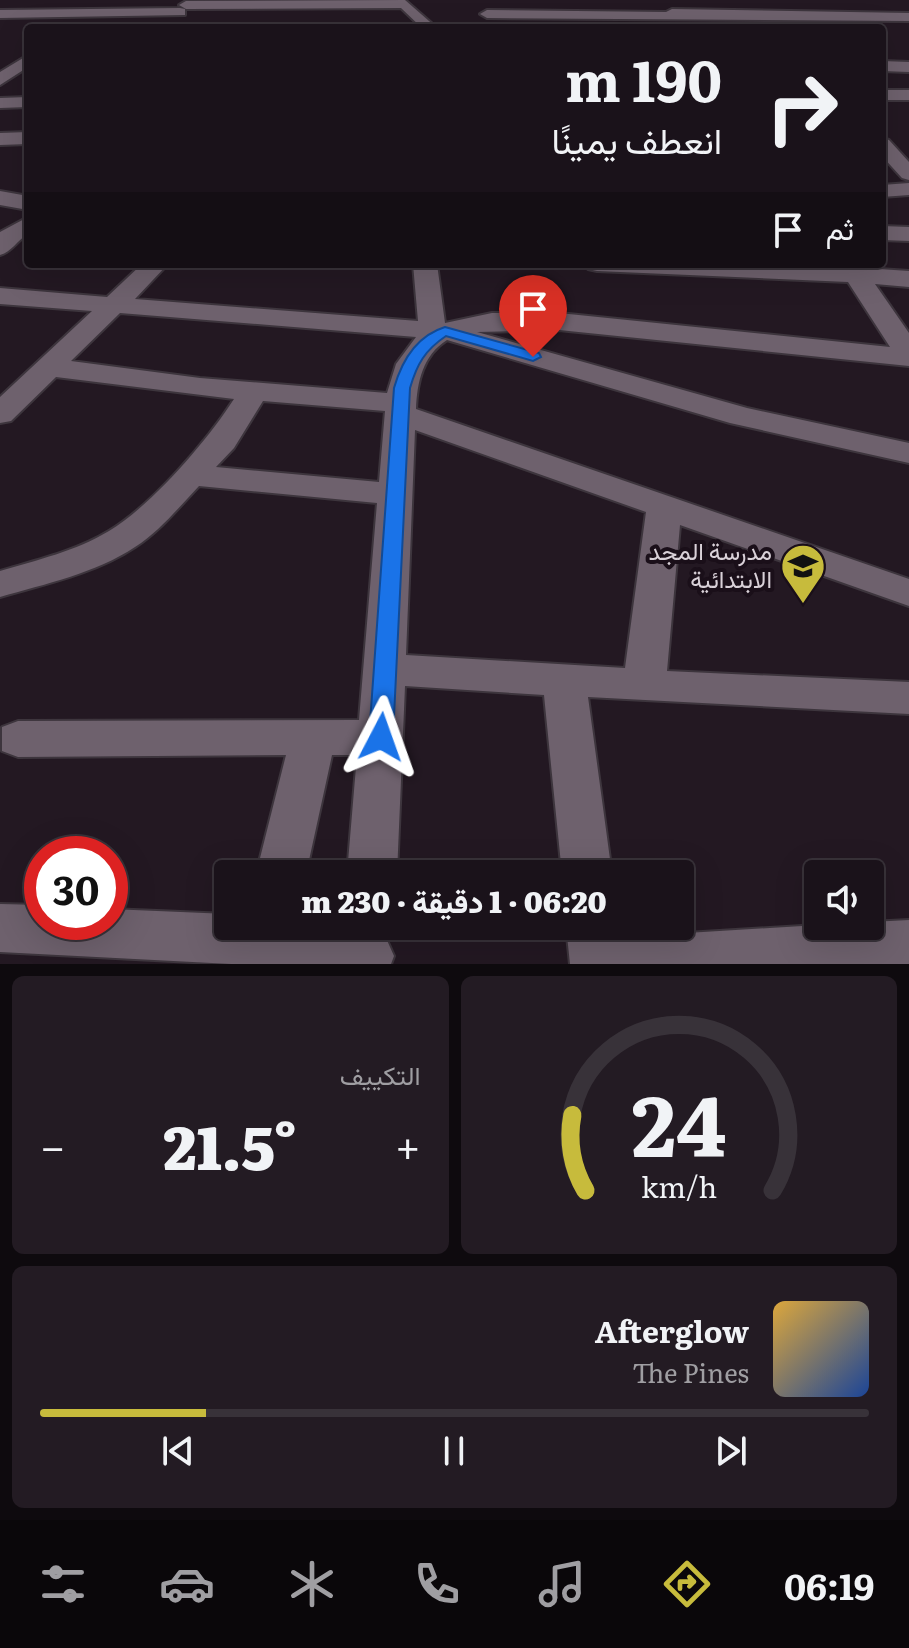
<!DOCTYPE html>
<html lang="ar">
<meta charset="utf-8">
<style>
body{margin:0;font-family:Literata,Vazirmatn,serif;background:#231b23;color:#f1f3f6;direction:rtl;height:100vh;display:flex;flex-direction:column;font-size:30px;white-space:nowrap}
*{box-sizing:border-box;margin:0}
p{font-size:26px;color:#9f9ea2}
.icon{flex:none;width:44px;height:44px;fill:none;stroke:currentColor;stroke-width:2;stroke-linecap:round;stroke-linejoin:round}
.map{position:relative;height:964px;overflow:hidden;direction:ltr}
.details{display:flex;flex-direction:column;gap:12px;padding:12px;background:#0e0a0e;flex:1}
.details>*{flex:none}
.hud{position:absolute;left:24px;top:24px;width:862px;height:244px;border-radius:8px;box-shadow:0 8px 32px #0002,0 0 0 2px #383239;direction:rtl;background:#1a121a;color:#f1f3f6;overflow:hidden}
.buttons{position:absolute;left:804px;top:860px;display:grid;gap:16px}
.buttons a{display:grid;place-items:center;width:80px;height:80px;border-radius:8px;background:#1a121a;box-shadow:0 8px 32px #0002,0 0 0 2px #383239;font-size:40px}
.speed{position:absolute;left:24px;top:836px;display:flex;gap:16px;font-size:40px;font-weight:700;text-align:center}
.speed>*{display:grid;place-content:center;width:104px;height:104px;border-radius:50%;background:#1a121a;box-shadow:0 8px 32px #0002,0 0 0 2px #383239;line-height:1}
.speed .limit{border:12px solid #d22;background:#fff;color:#111}
.pin{position:absolute;display:grid;place-items:center;width:68px;height:68px;color:#fff;margin:-82px -34px;border-radius:50% 50% 50% 0;rotate:-45deg;box-shadow:0 0 8px #0007}
.pin .icon{rotate:45deg}
.me{position:absolute;width:88px;margin:-44px;rotate:4deg;stroke-linejoin:round;filter:drop-shadow(0 0 6px #0008)}
.turn{display:flex;align-items:center;gap:28px;height:168px;padding:0 32px;font-size:36px}
.turn .icon{width:104px;height:104px;stroke-width:2.5}
.turn b{display:block;font-size:56px;line-height:68px}
.then{display:flex;align-items:center;height:76px;padding:0 32px;background:#0003;gap:16px;font-size:30px}
.big{font-size:60px;font-weight:800;line-height:1.1}
.details .card{flex:1;display:flex;flex-direction:column;justify-content:center;gap:12px;min-width:0;padding:0 28px;border-radius:12px;background:#231b23}
.details .dial{align-items:center;gap:0}
.dial svg{height:208px;overflow:visible;fill:none;stroke:#383239;stroke-width:7;stroke-linecap:round;text-anchor:middle}
.dial text{fill:#f1f3f6;stroke:none}
.song{display:flex;align-items:center;gap:24px}
.cover{width:96px;height:96px;border-radius:12px;background:linear-gradient(135deg,hsl(40 70% 55%),hsl(220 70% 35%))}
.played{height:8px;border-radius:4px;background:linear-gradient(90deg,#c7bb3c 20%,#383239 20%)}
.keys{display:flex;justify-content:space-around;direction:ltr}
.heat{display:flex;justify-content:space-between;align-items:center;font-size:44px;direction:ltr}
.details .tiles{flex:1;display:grid;gap:12px;grid-template-columns:1fr 1fr}
.card:last-child{grid-column:span 2}
.trip{position:absolute;left:214px;top:860px;width:480px;height:80px;border-radius:8px;background:#1a121a;box-shadow:0 8px 32px #0002,0 0 0 2px #383239;font-weight:800;line-height:80px;text-align:center;direction:rtl}
.tabs{display:flex;height:128px;justify-content:space-around;align-items:center;background:#0a070a;color:#9f9ea2}
.tabs .icon{width:56px;height:56px}
.tabs .on{color:#c7bb3c}
.tabs b{font-size:36px;color:#f1f3f6}
.map>svg:first-child{display:block}
</style>
<div class="map">
<svg width="909" height="964" viewBox="0 0 909 964">
<rect width="100%" height="100%" fill="#231822"/>
<g fill="none" stroke-linecap="round" stroke-linejoin="round">
<g stroke="#3d353d" stroke-width="4">
<path id="minor" d="M 405,0 L 437,28 L 422,28 L 401,8 L 186,9 L 179,5 L 186,1 Z
M 180,8 L 185,9 L 185,15 L 0,18 L 0,10 Z
M 672,9 L 909,13 L 909,21 L 487,18 L 480,14 L 487,10 L 666,12 Z
M 28,55 L 28,67 L 0,85 L 0,72 Z
M 882,61 L 909,62 L 909,72 L 882,71 Z
M 882,90 L 909,90 L 909,100 L 882,100 Z
M 28,97 L 28,107 L 0,108 L 0,98 Z
M 28,132 L 28,144 L 0,145 L 0,133 Z
M 882,138 L 889,140 L 909,162 L 909,180 L 902,178 L 882,156 Z
M 909,183 L 909,195 L 882,197 L 882,185 Z
M 0,191 L 28,196 L 28,210 L 0,205 Z
M 28,217 L 28,234 C 17,240 12,252 0,255 L 0,232 Z
M 882,226 L 909,227 L 909,241 L 882,240 Z
M 142,264 L 168,264 L 135,299 L 418,321 L 413,264 L 437,264 L 445,323 L 492,313 L 559,313 L 890,347 L 848,282 L 597,271 L 588,269 L 585,264 L 838,267 L 837,264 L 861,264 L 864,268 L 909,271 L 909,287 L 875,284 L 909,333 L 909,366 L 559,330 L 477,332 L 747,408 L 909,443 L 909,463 L 730,423 L 447,340 C 423,355 417,382 416,409 L 909,579 L 909,606 L 680,525 L 667,671 L 909,682 L 909,714 L 588,697 L 612,874 L 562,874 L 544,695 L 405,686 L 397,874 L 347,874 L 357,755 L 332,755 L 306,874 L 256,874 L 286,755 L 18,757 L 2,751 L 2,727 L 18,721 L 359,720 L 377,503 L 199,486 C 179,507 160,531 135,547 C 96,573 45,584 0,597 L 0,571 C 37,560 76,551 109,531 C 152,505 207,441 234,399 L 56,377 L 11,421 L 0,423 L 0,397 L 92,311 L 0,304 L 0,288 L 107,297 ZM 120,313 L 416,337 L 396,364 L 387,393 L 200,378 L 71,361 ZM 263,401 L 385,411 L 379,482 L 216,467 L 234,448 ZM 415,430 L 646,512 L 625,668 L 406,655 Z
M 0,904 L 42,905 L 42,922 L 110,922 L 110,909 L 228,914 L 228,926 C 280,926 337,919 386,938 L 394,956 L 391,964 L 231,964 L 0,952 Z
M 909,920 L 909,964 L 570,964 L 566,926 L 620,926 L 621,937 L 818,925 L 870,926 L 870,922 Z"/>
</g>
<use href="#minor" fill="#6e616d" fill-rule="evenodd"/>
</g>
<path fill="#1a73e8" stroke="#114b97" stroke-width="2" d="M 445,327 L 539,353 L 541,357 L 533,361 L 446,336 C 425,350 417,364 410,388 L 393,737 L 389,744 L 381,746 L 372,744 L 369,737 L 394,388 C 402,360 416,336 445,327 Z"/>
<defs>
<g id="school-pin" transform="scale(2.3)"><path d="M0 17L-7.5 6A9.5 9.5 0 1 1 7.5 6Z" fill="#c7bb3c" stroke="#1a0f19"/><path d="M0-5L7-2L0 1L-7-2ZM-4 1L0 2.5L4 1V4Q0 6-4 4Z" fill="#111"/></g>
</defs>
<g fill-rule="evenodd">
<use href="#school-pin" x="803" y="566"/>
</g>
<g text-anchor="middle" stroke-width="8" stroke-linejoin="round" paint-order="stroke">
<g font-size="24" fill="#d9d1d8" stroke="#1a0f19" text-anchor="end">
<text x="772" y="560">مدرسة المجد<tspan x="772" dy="28">الابتدائية</tspan></text>
</g>
</g>
</svg>
<div class="buttons">
<a><svg class="icon" aria-label="sound" viewBox="0 0 24 24"><path d="M4 9h4l5-4v14l-5-4H4zM17 9q2 3 0 6"/></svg></a>
</div>
<div class="speed"><div class="limit">30</div></div>
<div class="pin" style="left:533px;top:357px;background:#d93025"><svg class="icon" aria-label="arrive" viewBox="0 0 24 24"><path d="M6 21V4h12l-3 4 3 4H6"/></svg></div>
<svg class="me" style="left:381px;top:737px" viewBox="-20 -20 40 40"><path d="M0-17L14 15 0 8-14 15z" fill="#1a73e8" stroke="#fff" stroke-width="4"/></svg>
<div class="trip">06:20 · 1 دقيقة · 230 m</div>
<div class="hud">
<div class="turn"><svg class="icon" aria-label="right" viewBox="0 0 24 24"><path d="M7 20v-9h11M14 6l5 5-5 5"/></svg><div><b>190 m</b>انعطف يمينًا</div></div>
<div class="then">ثم<svg class="icon" aria-label="arrive" viewBox="0 0 24 24"><path d="M6 21V4h12l-3 4 3 4H6"/></svg></div>
</div>
</div>
<section class="details">
<div class="tiles">
<div class="card dial"><svg viewBox="0 0 100 80">
<path d="M14 69A42 42 0 1 1 86 69"/>
<path d="M14 69A42 42 0 0 1 9 40" stroke="#c7bb3c"/>
<text x="50" y="56" font-size="32" font-weight="700">24</text>
<text x="50" y="72" font-size="11">km/h</text>
</svg></div>
<div class="card"><p>التكييف</p>
<div class="heat"><a>−</a><b class="big">21.5°</b><a>+</a></div>
</div>
<div class="card">
<div class="song"><i class="cover"></i><div><b>Afterglow</b><p>The Pines</p></div></div>
<div class="played"></div>
<div class="keys"><svg class="icon" aria-label="previous" viewBox="0 0 24 24"><path d="M18 5L8 12l10 7zM5 5v14"/></svg><svg class="icon" aria-label="pause" viewBox="0 0 24 24"><path d="M8 5v14M16 5v14"/></svg><svg class="icon" aria-label="next" viewBox="0 0 24 24"><path d="M6 5l10 7-10 7zM19 5v14"/></svg></div>
</div>
</div>
</section>
<nav class="tabs">
<b>06:19</b>
<svg class="icon on" aria-label="directions" viewBox="0 0 24 24"><path d="M12 3l9 9-9 9-9-9zM9 14v-3h6M13 9l2 2-2 2"/></svg>
<svg class="icon" aria-label="music" viewBox="0 0 24 24"><path d="M9 18V5l10-2v13"/><circle cx="6" cy="18" r="3"/><circle cx="16" cy="16" r="3"/></svg>
<svg class="icon" aria-label="phone" viewBox="0 0 24 24"><path d="M5 4h4l2 5-3 2q2 4 5 5l2-3 5 2v4C11 20 4 13 5 4z"/></svg>
<svg class="icon" aria-label="climate" viewBox="0 0 24 24"><path d="M12 3v18M4 7l16 10M4 17L20 7"/></svg>
<svg class="icon" aria-label="car" viewBox="0 0 24 24"><path d="M5 17H2v-5l4-1 3-4h7l3 4 3 1v5h-3M9 17h6M6 11h13"/><circle cx="7" cy="17" r="2"/><circle cx="17" cy="17" r="2"/></svg>
<svg class="icon" aria-label="filters" viewBox="0 0 24 24"><path d="M4 7h16M4 17h16"/><circle cx="9" cy="7" r="2"/><circle cx="15" cy="17" r="2"/></svg>
</nav>
